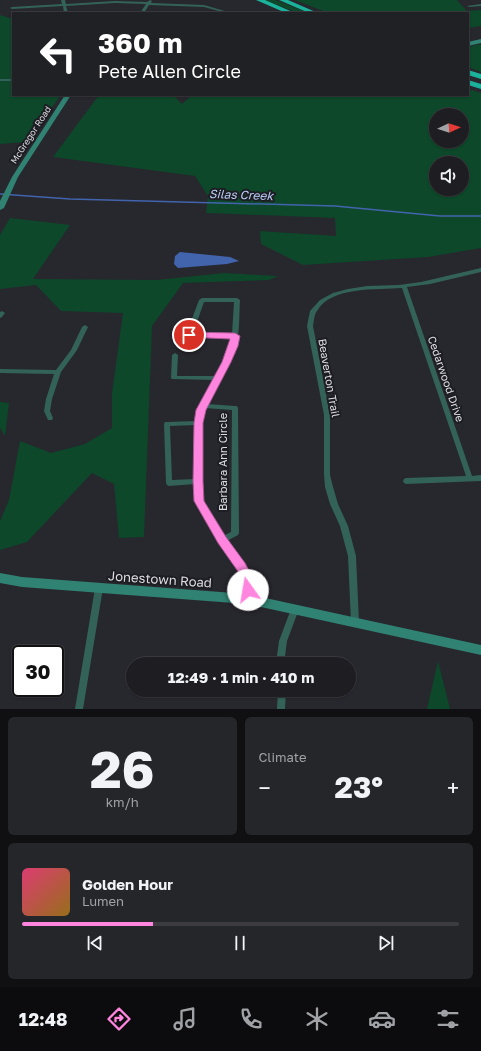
<!DOCTYPE html>
<meta charset="utf-8">
<style>
body{margin:0;font-family:"Golos Text",sans-serif;background:#25262a;color:#f1f3f6;height:100vh;display:flex;flex-direction:column;font-size:15px;white-space:nowrap}
*{box-sizing:border-box;margin:0}
p{font-size:13px;color:#a0a2a5}
.icon{flex:none;width:22px;height:22px;fill:none;stroke:currentColor;stroke-width:2;stroke-linecap:round;stroke-linejoin:round}
.map{position:relative;height:709px;overflow:hidden}
.panel{display:flex;flex-direction:column;gap:8px;padding:8px;background:#101013;flex:1}
.panel>*{flex:none}
.banner{position:absolute;left:12px;top:12px;width:457px;height:84px;border-radius:0px;box-shadow:0 1px 3px #0004,0 0 0 1px #3b3b40;background:#202124;color:#fff;overflow:hidden}
.needle{width:26px;rotate:86deg}
.tools{position:absolute;left:429px;top:108px;display:grid;gap:8px}
.tools a{display:grid;place-items:center;width:40px;height:40px;border-radius:50%;background:#1d1d22;box-shadow:0 1px 3px #0004,0 0 0 1px #3b3b40;font-size:20px}
.speed{position:absolute;left:12px;top:645px;display:flex;gap:8px;font-size:20px;font-weight:700;text-align:center}
.speed>*{display:grid;place-content:center;width:52px;height:52px;border-radius:50%;background:#1d1d22;box-shadow:0 1px 3px #0004,0 0 0 1px #3b3b40;line-height:1}
.speed .limit{border:2px solid #111;border-radius:6px;background:#fff;color:#111}
.pin{position:absolute;display:grid;place-items:center;width:34px;height:34px;color:#fff;margin:-17px;border:2px solid #fff;border-radius:50%;box-shadow:0 1px 4px #0007}
.me{position:absolute;width:44px;margin:-22px;rotate:347deg;stroke-linejoin:round;filter:drop-shadow(0 0 3px #0008)}
.turn{display:flex;align-items:center;gap:14px;height:84px;padding:0 20px;font-size:18px}
.turn .icon{width:52px;height:52px;stroke-width:2.5}
.turn b{display:block;font-size:28px;line-height:34px}
.big{font-size:30px;font-weight:700;line-height:1.1}
.panel .card{flex:1;display:flex;flex-direction:column;justify-content:center;gap:6px;min-width:0;padding:0 14px;border-radius:6px;background:#25262a}
.panel .dial{align-items:center;gap:0}
.dial b{font-size:52px;line-height:1}
.song{display:flex;align-items:center;gap:12px}
.cover{width:48px;height:48px;border-radius:6px;background:linear-gradient(135deg,hsl(340 70% 55%),hsl(40 70% 35%))}
.played{height:4px;border-radius:2px;background:linear-gradient(90deg,#ff85df 30%,#3b3b40 30%)}
.keys{display:flex;justify-content:space-around;direction:ltr}
.heat{display:flex;justify-content:space-between;align-items:center;font-size:22px;direction:ltr}
.panel .tiles{flex:1;display:grid;gap:8px;grid-template-columns:1fr 1fr}
.card:last-child{grid-column:span 2}
.trip{position:absolute;left:126px;top:657px;width:230px;height:40px;border-radius:20px;background:#1d1d22;box-shadow:0 1px 3px #0004,0 0 0 1px #3b3b40;font-weight:700;line-height:40px;text-align:center}
.tab-bar{display:flex;height:64px;justify-content:space-around;align-items:center;background:#0c0c0e;color:#a0a2a5}
.tab-bar .icon{width:28px;height:28px}
.tab-bar .selected{color:#ff85df}
.tab-bar b{font-size:18px;color:#f1f3f6}
.map>svg:first-child{display:block}
</style>
<div class="map">
<svg width="481" height="709" viewBox="0 0 481 709">
<rect width="100%" height="100%" fill="#27272e"/>
<path fill="#0c4829" fill-rule="evenodd" d="M 265,0 L 275,0 L 309,13 L 298,13 Z
M 295,0 L 457,0 L 467,11 L 481,10 L 481,26 L 468,28 L 468,13 L 328,13 Z
M 0,15 L 13,19 L 13,95 L 61,95 L 26,142 L 0,144 Z
M 481,44 L 481,72 L 468,67 L 468,47 Z
M 468,89 L 481,93 L 481,248 L 428,257 L 303,265 L 261,244 L 260,231 L 336,236 L 335,218 L 206,213 L 208,196 L 195,176 L 53,157 L 99,95 L 173,95 L 182,104 L 192,95 L 468,95 ZM 436,115 L 462,115 L 462,141 L 436,141 ZM 436,163 L 462,163 L 462,189 L 436,189 Z
M 10,218 L 70,225 L 33,279 L 157,280 L 224,273 L 278,276 L 269,280 L 183,283 L 152,326 L 144,537 L 119,538 L 114,484 L 92,473 L 27,542 L 0,550 L 0,521 L 9,500 L 20,441 L 51,453 L 85,444 L 112,428 L 112,393 L 123,313 L 61,311 L 36,285 L 0,289 L 0,235 Z
M 0,402 L 9,403 L 5,436 L 0,428 Z
M 438,661 L 450,709 L 427,709 Z"/>
<path fill="#4264ad" d="M 180,252 L 230,257 L 239,261 L 227,264 L 178,268 L 174,264 L 175,256 Z"/>
<g fill="none" stroke-linecap="round" stroke-linejoin="round">
<path stroke="#4264ad" stroke-width="1.5" d="M 0,194 L 70,199 L 335,206 L 440,216 L 481,216"/>
<path fill="#336258" fill-rule="evenodd" d="M 61,0 L 65,0 L 66,4 L 115,1 L 147,2 L 150,0 L 152,1 L 151,3 L 204,5 L 228,12 L 226,13 L 204,7 L 149,5 L 144,13 L 140,13 L 146,4 L 115,3 L 66,6 L 68,13 L 64,13 L 63,6 L 12,9 L 10,8 L 12,7 L 62,4 Z
M 481,4 L 481,6 L 469,7 L 467,6 Z
M 0,79 L 13,79 L 13,81 L 0,81 Z
M 481,268 L 481,272 L 430,284 L 407,287 L 472,476 L 481,475 L 481,481 L 406,484 L 404,483 L 403,481 L 404,479 L 406,478 L 466,476 L 402,288 C 377,290 331,286 317,311 C 314,315 314,321 313,326 L 330,415 L 330,475 L 333,487 L 338,504 L 348,526 L 356,556 L 359,622 L 358,624 L 355,625 L 352,624 L 351,622 L 348,556 L 340,526 L 330,504 L 325,487 L 324,475 L 324,415 L 307,326 L 310,311 L 320,300 L 333,293 L 348,289 L 367,286 L 399,285 L 421,282 Z
M 202,298 L 237,298 L 240,300 C 239,315 240,331 236,345 C 233,356 227,367 222,377 L 222,378 L 220,380 L 207,404 L 235,406 L 237,406 L 238,408 L 239,533 L 238,535 L 227,541 L 244,564 L 252,580 L 251,599 L 250,601 L 247,602 L 244,601 L 243,599 L 244,580 L 238,568 L 219,542 L 195,501 L 195,484 L 169,486 L 167,485 L 166,483 L 164,424 L 165,422 L 167,422 L 196,421 L 198,410 L 214,380 L 172,379 L 171,378 L 172,355 L 175,353 L 178,355 L 177,376 L 216,376 C 223,364 229,351 232,338 L 187,336 L 186,335 L 199,300 ZM 204,302 L 234,302 L 232,334 L 193,333 ZM 205,408 L 232,410 L 231,532 L 223,536 L 203,501 L 201,481 L 202,423 ZM 196,425 L 195,479 L 172,480 L 170,426 Z
M 2,311 L 5,313 L 2,317 L 0,318 L 0,312 Z
M 85,325 L 88,327 L 77,350 L 61,372 L 52,399 L 50,411 L 53,418 L 52,420 L 48,420 L 44,411 L 46,399 L 54,374 L 0,373 L 0,369 L 56,370 L 71,350 L 82,327 Z
M 99,585 L 102,586 L 103,588 L 83,709 L 75,709 L 95,588 L 96,586 Z
M 295,606 L 298,607 L 299,609 L 287,641 L 284,664 L 210,664 L 209,661 L 210,658 L 213,657 L 277,656 L 279,641 L 291,609 L 292,607 Z
M 278,690 L 286,690 L 285,709 L 277,709 Z"/>
<path fill="#308272" fill-rule="evenodd" d="M 481,39 L 481,43 L 468,46 L 468,42 Z
M 65,95 L 71,95 L 18,177 L 4,208 L 0,210 L 0,201 L 12,177 Z
M 0,573 L 22,577 L 247,594 L 481,645 L 481,655 L 247,604 L 22,587 L 0,583 Z"/>
<path fill="#1ab29a" fill-rule="evenodd" d="M 256,0 L 265,0 L 295,13 L 286,13 Z
M 279,0 L 288,0 L 318,13 L 309,13 Z
M 468,70 L 481,74 L 481,79 L 468,75 Z
M 468,80 L 481,84 L 481,89 L 468,85 Z"/>
</g>
<path fill="#ff85df" stroke="#a65691" d="M 189,332 L 235,333 L 240,336 L 238,346 L 231,362 L 206,410 L 203,423 L 203,481 L 204,501 L 226,537 L 245,563 L 254,580 L 252,593 L 248,595 L 244,593 L 242,590 L 242,581 L 237,570 L 218,543 L 194,501 L 193,481 L 194,423 L 196,410 L 222,362 L 230,339 L 186,337 L 185,335 Z"/>
<g text-anchor="middle" stroke-width="4" stroke-linejoin="round" paint-order="stroke">
<g font-size="9" fill="#dcdce1" stroke="#1d1d24">
<text transform="translate(31 135) rotate(-57)" y="3">McGregor Road</text>
</g>
<g font-size="11" fill="#dcdce1" stroke="#1d1d24">
<text transform="translate(329 378) rotate(80)" y="4">Beaverton Trail</text>
<text transform="translate(446 379) rotate(71)" y="4">Cedarwood Drive</text>
<text transform="translate(223 462) rotate(-90)" y="4">Barbara Ann Circle</text>
</g>
<g font-size="12" font-style="italic" fill="#b7cbf3" stroke="#1d1d24">
<text transform="translate(241 195) rotate(2)" y="4">Silas Creek</text>
</g>
<g font-size="13" fill="#dcdce1" stroke="#1d1d24">
<text transform="translate(160 579) rotate(4)" y="5">Jonestown Road</text>
</g>
</g>
</svg>
<div class="tools">
<a><svg class="needle" viewBox="-14 -14 28 28"><path d="M0-13l5 13h-10z" fill="#e53935"/><path d="M0 13l5-13h-10z" fill="#a0a2a5"/></svg></a>
<a><svg class="icon" aria-label="sound" viewBox="0 0 24 24"><path d="M4 9h4l5-4v14l-5-4H4zM17 9q2 3 0 6"/></svg></a>
</div>
<div class="speed"><div class="limit">30</div></div>
<div class="pin" style="left:189px;top:335px;background:#d93025"><svg class="icon" aria-label="arrive" viewBox="0 0 24 24"><path d="M6 21V4h12l-3 4 3 4H6"/></svg></div>
<svg class="me" style="left:248px;top:590px" viewBox="-20 -20 40 40"><circle r="19" fill="#fff"/><path d="M0-13L10 11 0 6-10 11z" fill="#ff85df"/></svg>
<div class="trip">12:49 · 1 min · 410 m</div>
<div class="banner">
<div class="turn"><svg class="icon" aria-label="left" viewBox="0 0 24 24"><path d="M17 20v-9H6M10 6l-5 5 5 5"/></svg><div><b>360 m</b>Pete Allen Circle</div></div>
</div>
</div>
<section class="panel">
<div class="tiles">
<div class="card dial"><b>26</b><p>km/h</p></div>
<div class="card"><p>Climate</p>
<div class="heat"><a>−</a><b class="big">23°</b><a>+</a></div>
</div>
<div class="card">
<div class="song"><i class="cover"></i><div><b>Golden Hour</b><p>Lumen</p></div></div>
<div class="played"></div>
<div class="keys"><svg class="icon" aria-label="previous" viewBox="0 0 24 24"><path d="M18 5L8 12l10 7zM5 5v14"/></svg><svg class="icon" aria-label="pause" viewBox="0 0 24 24"><path d="M8 5v14M16 5v14"/></svg><svg class="icon" aria-label="next" viewBox="0 0 24 24"><path d="M6 5l10 7-10 7zM19 5v14"/></svg></div>
</div>
</div>
</section>
<nav class="tab-bar">
<b>12:48</b>
<svg class="icon selected" aria-label="directions" viewBox="0 0 24 24"><path d="M12 3l9 9-9 9-9-9zM9 14v-3h6M13 9l2 2-2 2"/></svg>
<svg class="icon" aria-label="music" viewBox="0 0 24 24"><path d="M9 18V5l10-2v13"/><circle cx="6" cy="18" r="3"/><circle cx="16" cy="16" r="3"/></svg>
<svg class="icon" aria-label="phone" viewBox="0 0 24 24"><path d="M5 4h4l2 5-3 2q2 4 5 5l2-3 5 2v4C11 20 4 13 5 4z"/></svg>
<svg class="icon" aria-label="climate" viewBox="0 0 24 24"><path d="M12 3v18M4 7l16 10M4 17L20 7"/></svg>
<svg class="icon" aria-label="car" viewBox="0 0 24 24"><path d="M5 17H2v-5l4-1 3-4h7l3 4 3 1v5h-3M9 17h6M6 11h13"/><circle cx="7" cy="17" r="2"/><circle cx="17" cy="17" r="2"/></svg>
<svg class="icon" aria-label="filters" viewBox="0 0 24 24"><path d="M4 7h16M4 17h16"/><circle cx="9" cy="7" r="2"/><circle cx="15" cy="17" r="2"/></svg>
</nav>
